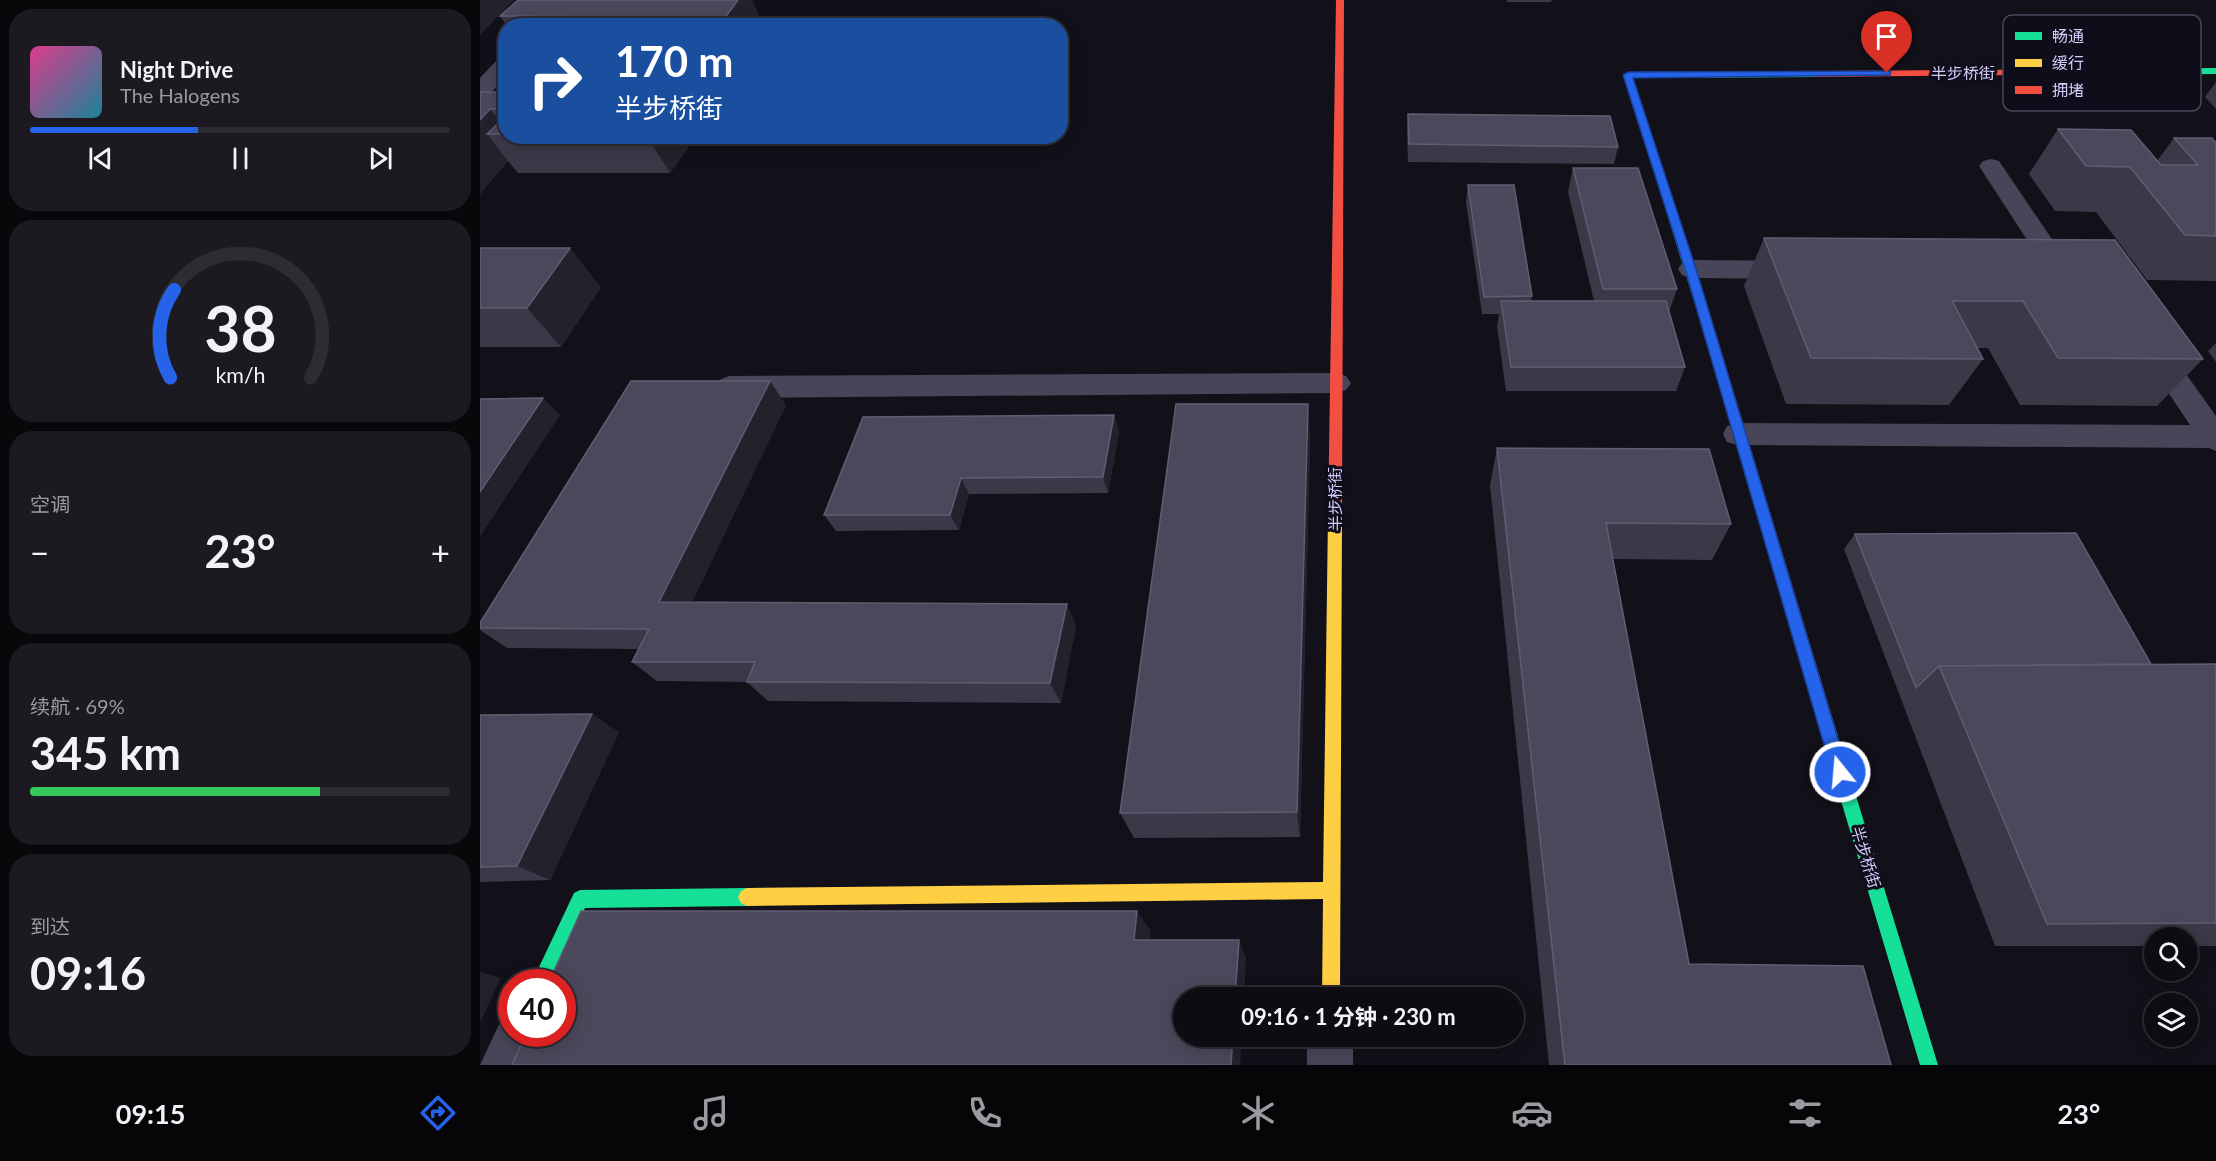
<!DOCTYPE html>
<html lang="zh">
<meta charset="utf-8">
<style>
body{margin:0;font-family:Lato,"Noto Sans SC",sans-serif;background:#1c1a20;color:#f1f3f6;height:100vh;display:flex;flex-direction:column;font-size:22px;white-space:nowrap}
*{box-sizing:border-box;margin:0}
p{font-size:20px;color:#9b9b9f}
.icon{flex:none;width:33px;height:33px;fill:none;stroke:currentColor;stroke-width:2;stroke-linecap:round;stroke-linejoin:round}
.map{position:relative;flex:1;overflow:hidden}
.details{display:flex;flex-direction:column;gap:9px;padding:9px;background:#08070a;width:480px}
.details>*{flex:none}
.hud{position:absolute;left:18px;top:18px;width:570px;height:126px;border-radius:24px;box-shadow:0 3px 15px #0003,0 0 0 2px #2e2c32;background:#1a4fa0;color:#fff;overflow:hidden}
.buttons{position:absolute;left:1664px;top:927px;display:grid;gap:12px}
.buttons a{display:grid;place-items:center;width:54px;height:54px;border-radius:50%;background:#0e0c12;box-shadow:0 3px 15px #0003,0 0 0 2px #2e2c32;font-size:30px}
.speed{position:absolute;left:18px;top:969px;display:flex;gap:12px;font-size:30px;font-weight:700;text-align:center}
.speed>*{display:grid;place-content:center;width:78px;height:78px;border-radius:50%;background:#0e0c12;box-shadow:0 3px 15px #0003,0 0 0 2px #2e2c32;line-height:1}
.speed .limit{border:9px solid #d22;background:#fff;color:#111}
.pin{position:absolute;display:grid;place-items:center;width:51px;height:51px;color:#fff;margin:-62px -26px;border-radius:50% 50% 50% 0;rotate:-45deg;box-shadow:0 0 6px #0007}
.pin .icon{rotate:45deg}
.me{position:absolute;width:66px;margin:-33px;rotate:343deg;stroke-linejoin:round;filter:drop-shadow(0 0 4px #0008)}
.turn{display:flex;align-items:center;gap:21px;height:126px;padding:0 18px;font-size:27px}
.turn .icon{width:78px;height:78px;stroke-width:2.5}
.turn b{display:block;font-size:42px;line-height:51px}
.big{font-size:45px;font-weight:700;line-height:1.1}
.details .card{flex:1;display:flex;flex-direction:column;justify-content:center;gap:9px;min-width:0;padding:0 21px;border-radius:24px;background:#1c1a20}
.details .dial{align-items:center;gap:0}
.dial svg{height:156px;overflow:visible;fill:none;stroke:#2e2c32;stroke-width:7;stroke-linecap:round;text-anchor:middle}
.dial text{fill:#f1f3f6;stroke:none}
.song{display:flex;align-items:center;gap:18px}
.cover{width:72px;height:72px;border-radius:9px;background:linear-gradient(135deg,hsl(330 70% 55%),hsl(190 70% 35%))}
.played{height:6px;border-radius:3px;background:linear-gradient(90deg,#2563eb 40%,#2e2c32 40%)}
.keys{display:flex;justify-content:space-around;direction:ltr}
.heat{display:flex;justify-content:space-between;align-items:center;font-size:33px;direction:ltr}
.charge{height:9px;border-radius:4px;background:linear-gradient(90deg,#34c759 69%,#2e2c32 0)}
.trip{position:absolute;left:693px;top:987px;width:351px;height:60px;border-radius:30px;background:#0e0c12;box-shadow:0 3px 15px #0003,0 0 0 2px #2e2c32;font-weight:700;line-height:60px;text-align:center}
.menu{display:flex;height:96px;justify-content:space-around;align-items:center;background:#060507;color:#9b9b9f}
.menu .icon{width:42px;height:42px}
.menu .selected{color:#2563eb}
.menu b{font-size:27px;color:#f1f3f6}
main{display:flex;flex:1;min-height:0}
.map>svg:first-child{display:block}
</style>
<main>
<section class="details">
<div class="card">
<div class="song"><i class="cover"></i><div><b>Night Drive</b><p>The Halogens</p></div></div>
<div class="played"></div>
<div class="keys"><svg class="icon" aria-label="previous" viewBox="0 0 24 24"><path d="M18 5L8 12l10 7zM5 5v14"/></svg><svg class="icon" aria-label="pause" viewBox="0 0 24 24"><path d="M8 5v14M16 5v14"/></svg><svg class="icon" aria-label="next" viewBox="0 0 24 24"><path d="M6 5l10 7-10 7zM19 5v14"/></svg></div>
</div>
<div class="card dial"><svg viewBox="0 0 100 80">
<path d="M14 69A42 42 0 1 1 86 69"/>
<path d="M14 69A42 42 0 0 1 16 24" stroke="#2563eb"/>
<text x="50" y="56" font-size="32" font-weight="700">38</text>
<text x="50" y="72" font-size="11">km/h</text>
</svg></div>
<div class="card"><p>空调</p>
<div class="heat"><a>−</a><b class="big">23°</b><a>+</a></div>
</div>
<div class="card"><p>续航 · 69%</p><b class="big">345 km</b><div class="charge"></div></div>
<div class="card"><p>到达</p><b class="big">09:16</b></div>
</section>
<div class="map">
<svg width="1736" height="1065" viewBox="0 0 1736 1065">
<rect width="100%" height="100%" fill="#121018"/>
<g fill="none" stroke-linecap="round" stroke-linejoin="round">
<path fill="#484558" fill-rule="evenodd" d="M 26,58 L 26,77 L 8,96 L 0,98 L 0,78 L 18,59 Z
M 1511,159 L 1519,161 L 1590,266 L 1594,272 L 1590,278 L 1581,281 L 1572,278 L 1499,166 L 1503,161 Z
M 1211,260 L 1316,261 L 1325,264 L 1329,270 L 1325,276 L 1316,279 L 1211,278 L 1202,275 L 1198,269 L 1202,263 Z
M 1673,339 L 1683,342 L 1736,416 L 1736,451 L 1729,448 L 1258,445 L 1247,442 L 1243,434 L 1247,426 L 1258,423 L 1710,425 L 1659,349 L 1663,342 Z
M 856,373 L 866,376 L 871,383 L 866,390 L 856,393 L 249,398 L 239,394 L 234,387 L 239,380 L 249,376 Z
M 32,1014 L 32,1034 L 61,1034 L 47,1065 L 0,1065 L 22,1018 Z
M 827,1036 L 873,1036 L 873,1065 L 827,1065 Z"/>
<path fill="#16e098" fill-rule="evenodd" d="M 1736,68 L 1736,74 L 1621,75 L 1617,72 L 1621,69 Z
M 1148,72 L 1334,71 L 1338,74 L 1334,77 L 1153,78 L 1230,314 L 1228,317 L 1224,318 L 1218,314 L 1144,75 Z
M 1344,710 L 1349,712 L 1352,717 L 1458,1065 L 1440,1065 L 1336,717 L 1339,712 Z
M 267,888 L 273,891 L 276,897 L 273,903 L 267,906 L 105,908 L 70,982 L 52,982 L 94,893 L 100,890 Z"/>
<path fill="#ffcf43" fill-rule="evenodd" d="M 855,511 L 860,512 L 862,516 L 860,998 L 842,998 L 843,899 L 267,906 L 261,903 L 258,897 L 261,891 L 267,888 L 843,882 L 848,516 L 850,512 Z"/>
<path fill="#f24e42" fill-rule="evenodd" d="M 856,0 L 864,0 L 862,516 L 860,520 L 850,520 L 848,516 Z
M 1621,69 L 1625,72 L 1624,74 L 1334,77 L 1330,74 L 1334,71 Z
M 1224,310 L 1230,314 L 1352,717 L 1349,722 L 1344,724 L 1339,722 L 1336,717 L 1218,314 Z"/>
</g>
<path fill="#3b3848" d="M 38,0 L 284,26 L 27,26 L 20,16 Z
M 1027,0 L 1072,0 L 1071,2 L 1027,2 Z
M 1736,82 L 1736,109 L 1725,97 Z
M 0,92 L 26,92 L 26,136 L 216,136 L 190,173 L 38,173 L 28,161 L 0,194 Z
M 928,114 L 1138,147 L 1134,164 L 928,162 L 927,131 Z
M 1578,129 L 1677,161 L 1694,138 L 1736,143 L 1736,281 L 1667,280 L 1616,212 L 1575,211 L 1549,174 Z
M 1093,168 L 1197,289 L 1189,312 L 1205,367 L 1196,391 L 1026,391 L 1017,326 L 1019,314 L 1002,314 L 986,202 L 988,185 L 1052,296 L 1051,301 L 1114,301 L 1088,192 Z
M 1284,238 L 1635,240 L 1723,359 L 1677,406 L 1540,405 L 1508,348 L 1498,348 L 1503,359 L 1469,405 L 1306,404 L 1264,286 Z
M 0,248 L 121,287 L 81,347 L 0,347 Z
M 1736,343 L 1736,362 L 1728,351 Z
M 828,404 L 830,441 L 820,837 L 654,838 L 640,813 Z
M 306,405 L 212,602 L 596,625 L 581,703 L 288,701 L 267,682 L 177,681 L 152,662 L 159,649 L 27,648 L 0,630 L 0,623 Z
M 634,415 L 639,432 L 628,493 L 489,494 L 479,530 L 356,531 L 344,515 Z
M 1017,448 L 1251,524 L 1232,560 L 1133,559 L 1209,964 L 1411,1065 L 1069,1065 L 1010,485 Z
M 1375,534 L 1671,664 L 1736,664 L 1736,946 L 1707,946 L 1707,938 L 1674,938 L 1674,946 L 1515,946 L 1364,549 Z
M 0,715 L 139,732 L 70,880 L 0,882 Z"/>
<path fill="#24212c" d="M 0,0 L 34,0 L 0,35 Z
M 258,0 L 272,0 L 284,26 L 239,26 Z
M 10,109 L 26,129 L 7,134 L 28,161 L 0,194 L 0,120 Z
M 167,136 L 216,136 L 190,173 Z
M 90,248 L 121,287 L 81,347 L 47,308 Z
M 290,381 L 306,405 L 202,623 L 179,602 Z
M 63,398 L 80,415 L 0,537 L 0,492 Z
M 828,404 L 830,441 L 820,837 L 817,812 Z
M 634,415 L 639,432 L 628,493 L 623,477 Z
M 481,478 L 489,494 L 479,530 L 470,515 Z
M 587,604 L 596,625 L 581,703 L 570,683 Z
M 112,714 L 139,732 L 70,880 L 37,866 Z
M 657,911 L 671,931 L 668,958 L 654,940 Z
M 759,940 L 766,958 L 764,998 L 755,998 Z
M 0,972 L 21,978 L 0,1023 Z
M 753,1036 L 762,1036 L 760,1065 L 751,1065 Z"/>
<path fill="#4c485b" stroke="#615c74" stroke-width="1.5" d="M 38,0 L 258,0 L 239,26 L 187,26 L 193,18 L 20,16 Z
M 0,92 L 26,92 L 26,109 L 10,109 L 0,120 Z
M 928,114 L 1130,116 L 1138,147 L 929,144 Z
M 26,116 L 26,134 L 7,134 Z
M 1578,129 L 1651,130 L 1681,165 L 1718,165 L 1694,138 L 1732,138 L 1736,143 L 1736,236 L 1705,235 L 1650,167 L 1606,166 Z
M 1093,168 L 1158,168 L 1197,289 L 1123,289 Z
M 988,185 L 1034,185 L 1052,296 L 1004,297 Z
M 1284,238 L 1635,240 L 1723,359 L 1578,358 L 1543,301 L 1472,301 L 1503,359 L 1331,358 Z
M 0,248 L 90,248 L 47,308 L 0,308 Z
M 1021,301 L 1186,301 L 1205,367 L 1031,367 Z
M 151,381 L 290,381 L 179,602 L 587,604 L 570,683 L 267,682 L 275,662 L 152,662 L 169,629 L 0,628 L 0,623 Z
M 63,398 L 0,492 L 0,399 Z
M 696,404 L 828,404 L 817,812 L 640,813 Z
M 634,415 L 623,477 L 481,478 L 470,515 L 344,515 L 383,417 Z
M 1017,448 L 1229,449 L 1251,524 L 1126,523 L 1209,964 L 1383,966 L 1411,1065 L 1085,1065 Z
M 1596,533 L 1671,664 L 1459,666 L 1436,688 L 1375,534 Z
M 1736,664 L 1736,923 L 1567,924 L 1459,666 Z
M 112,714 L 37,866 L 0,867 L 0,715 Z
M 101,911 L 657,911 L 654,940 L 759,940 L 755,998 L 704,998 L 704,1036 L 753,1036 L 751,1065 L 32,1065 L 46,1034 L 82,1034 L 82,982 L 69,982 Z"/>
<path fill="#2563eb" stroke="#184099" stroke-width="1.5" d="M 1407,71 L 1410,71 L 1410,75 L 1153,78 L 1216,269 L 1368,772 L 1366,777 L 1360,780 L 1355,777 L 1352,772 L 1205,269 L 1143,75 L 1148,72 Z"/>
<g text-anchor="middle" stroke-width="6" stroke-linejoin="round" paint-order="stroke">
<g font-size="16" fill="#d4cbfb" stroke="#100d1b">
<text x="1483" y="79">半步桥街</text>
<text transform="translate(855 499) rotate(-90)" y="6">半步桥街</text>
<text transform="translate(1386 857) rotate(73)" y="6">半步桥街</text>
</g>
</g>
<rect x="1523" y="15" width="198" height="96" rx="9" fill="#100d1b" stroke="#4b465e" stroke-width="1.5"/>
<rect x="1535" y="32" width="27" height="8" fill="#16e098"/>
<rect x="1535" y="59" width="27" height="8" fill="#ffcf43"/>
<rect x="1535" y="86" width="27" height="8" fill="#f24e42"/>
<g font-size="16" fill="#d4cbfb">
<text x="1572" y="42">畅通</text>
<text x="1572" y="69">缓行</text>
<text x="1572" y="96">拥堵</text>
</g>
</svg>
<div class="buttons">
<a><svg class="icon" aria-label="search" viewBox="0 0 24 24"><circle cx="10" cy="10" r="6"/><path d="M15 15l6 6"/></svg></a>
<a><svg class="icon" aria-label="layers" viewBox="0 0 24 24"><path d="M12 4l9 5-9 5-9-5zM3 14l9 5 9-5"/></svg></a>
</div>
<div class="speed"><div class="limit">40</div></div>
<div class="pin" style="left:1407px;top:73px;background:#d93025"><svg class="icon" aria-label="arrive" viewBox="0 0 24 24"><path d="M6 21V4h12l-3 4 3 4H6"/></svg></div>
<svg class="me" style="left:1360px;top:772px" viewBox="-20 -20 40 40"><circle r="17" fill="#2563eb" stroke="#fff" stroke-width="3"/><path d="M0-11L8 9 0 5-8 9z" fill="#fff"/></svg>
<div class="trip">09:16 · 1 分钟 · 230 m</div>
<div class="hud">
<div class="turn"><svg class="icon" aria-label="right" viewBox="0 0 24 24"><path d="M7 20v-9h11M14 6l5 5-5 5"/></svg><div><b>170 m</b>半步桥街</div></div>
</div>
</div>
</main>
<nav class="menu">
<b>09:15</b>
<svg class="icon selected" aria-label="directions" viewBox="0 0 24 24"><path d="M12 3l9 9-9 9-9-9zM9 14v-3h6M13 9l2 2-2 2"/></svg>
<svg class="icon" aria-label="music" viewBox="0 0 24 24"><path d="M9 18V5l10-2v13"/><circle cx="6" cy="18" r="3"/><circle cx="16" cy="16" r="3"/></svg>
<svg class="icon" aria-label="phone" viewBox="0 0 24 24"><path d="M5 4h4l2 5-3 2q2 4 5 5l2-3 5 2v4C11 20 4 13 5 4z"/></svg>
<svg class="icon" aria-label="climate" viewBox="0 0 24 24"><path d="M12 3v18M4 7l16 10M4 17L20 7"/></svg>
<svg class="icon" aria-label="car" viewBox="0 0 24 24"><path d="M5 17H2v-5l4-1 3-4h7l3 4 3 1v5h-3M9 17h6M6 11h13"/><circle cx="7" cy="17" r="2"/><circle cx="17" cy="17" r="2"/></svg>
<svg class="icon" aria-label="filters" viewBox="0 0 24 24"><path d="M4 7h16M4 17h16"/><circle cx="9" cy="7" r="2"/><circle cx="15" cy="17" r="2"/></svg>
<b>23°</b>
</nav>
